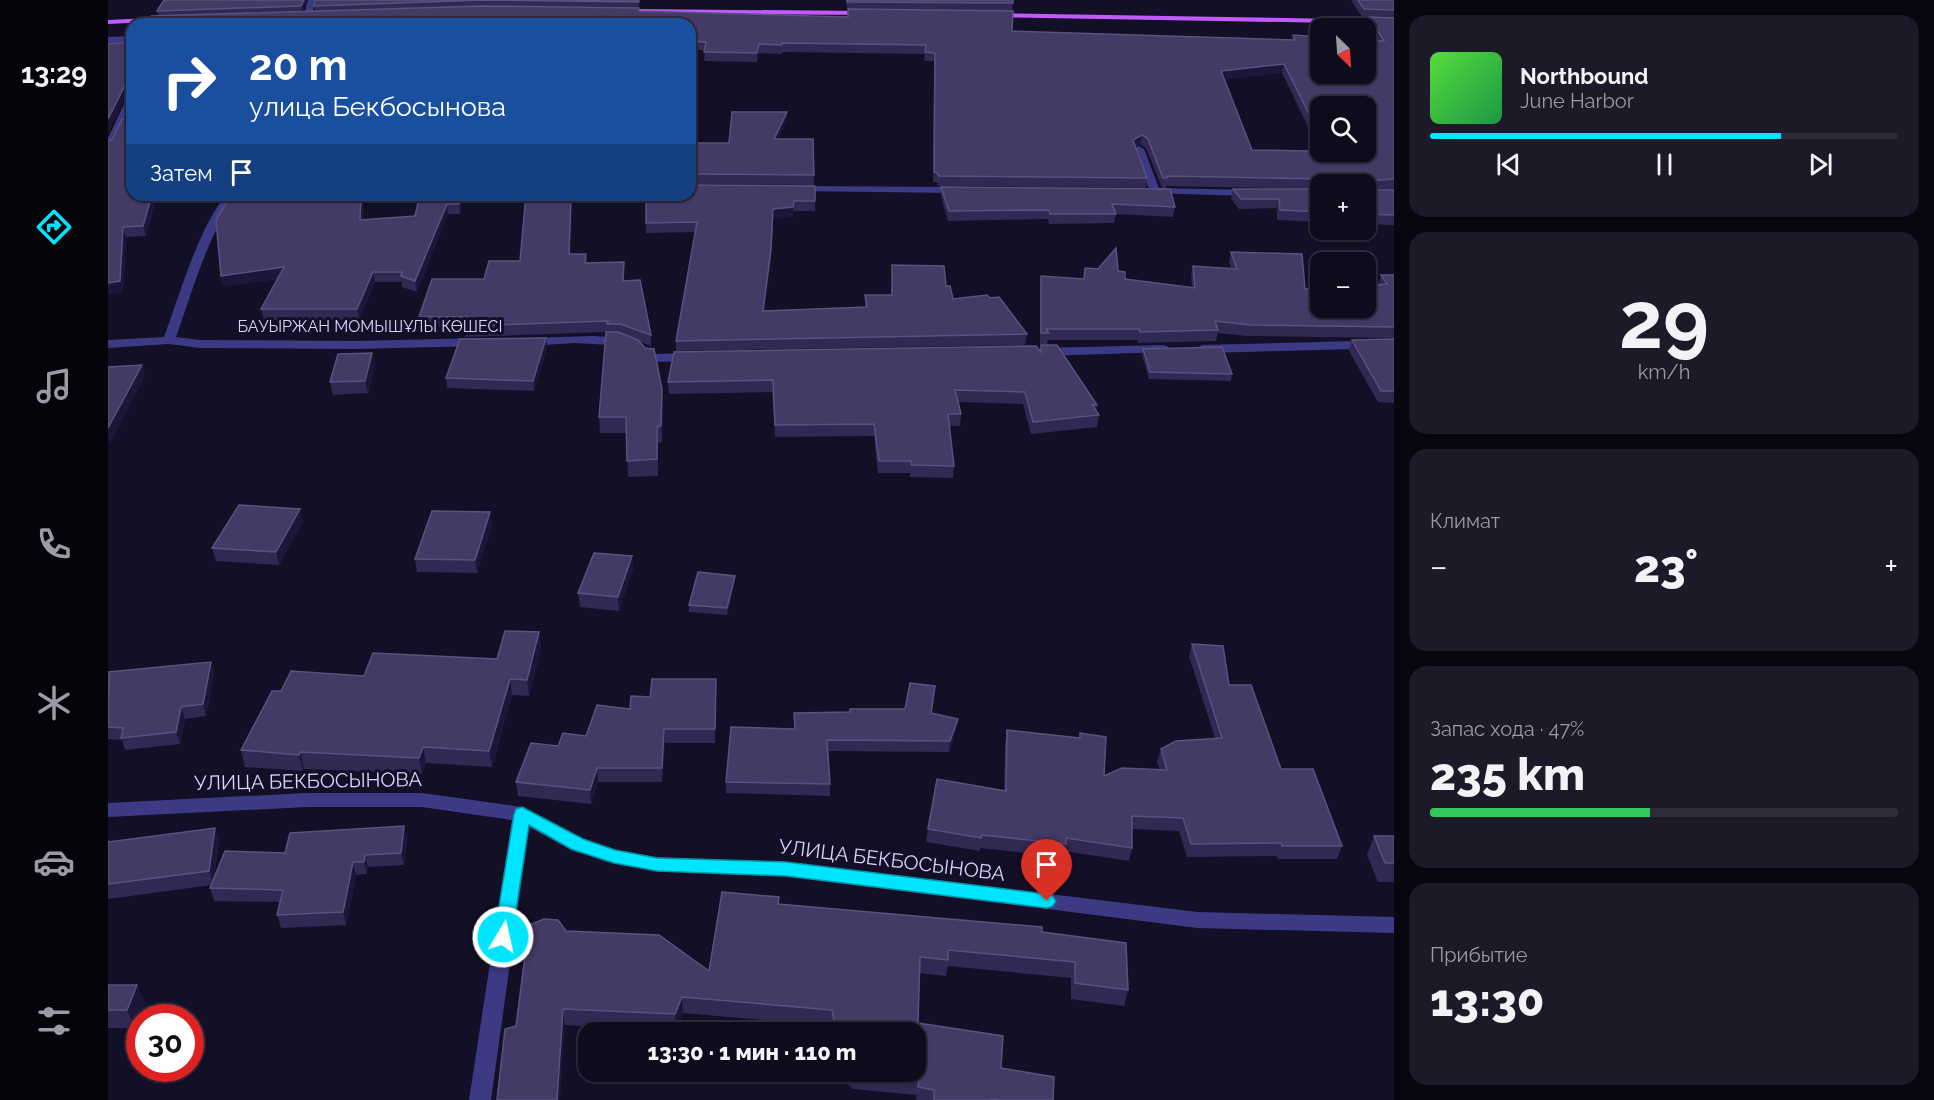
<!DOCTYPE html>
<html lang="ru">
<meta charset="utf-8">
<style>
body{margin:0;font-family:Raleway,sans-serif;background:#1c1929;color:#f1f3f6;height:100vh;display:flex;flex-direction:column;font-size:22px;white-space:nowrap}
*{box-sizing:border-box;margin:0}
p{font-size:20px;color:#9b9ba3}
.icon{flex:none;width:33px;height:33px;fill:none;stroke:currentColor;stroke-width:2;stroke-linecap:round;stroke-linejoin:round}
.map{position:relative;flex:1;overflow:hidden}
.details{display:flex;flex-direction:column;gap:15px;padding:15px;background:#08060f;width:540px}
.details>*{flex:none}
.guide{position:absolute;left:18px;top:18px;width:570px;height:183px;border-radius:18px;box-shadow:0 2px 4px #0004,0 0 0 2px #2e2b3b;background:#1a4fa0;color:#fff;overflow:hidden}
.needle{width:39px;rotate:155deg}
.buttons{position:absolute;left:1202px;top:18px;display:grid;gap:12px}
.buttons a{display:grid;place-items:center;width:66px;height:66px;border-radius:12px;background:#0e0b1c;box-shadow:0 2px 4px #0004,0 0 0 2px #2e2b3b;font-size:30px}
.speed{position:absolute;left:18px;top:1004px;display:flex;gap:12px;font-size:30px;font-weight:700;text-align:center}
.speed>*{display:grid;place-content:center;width:78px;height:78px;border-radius:50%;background:#0e0b1c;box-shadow:0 2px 4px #0004,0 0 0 2px #2e2b3b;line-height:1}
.speed .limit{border:9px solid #d22;background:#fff;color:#111}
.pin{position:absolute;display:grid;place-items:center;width:51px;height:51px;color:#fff;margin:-62px -26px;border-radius:50% 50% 50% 0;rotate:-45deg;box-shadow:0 0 6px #0007}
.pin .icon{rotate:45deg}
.me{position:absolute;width:66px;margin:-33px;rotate:9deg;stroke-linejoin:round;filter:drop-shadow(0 0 4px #0008)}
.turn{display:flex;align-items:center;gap:21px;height:126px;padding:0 24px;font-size:27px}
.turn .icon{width:78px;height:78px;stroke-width:2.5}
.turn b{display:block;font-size:42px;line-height:51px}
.then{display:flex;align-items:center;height:57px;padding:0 24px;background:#0003;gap:12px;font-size:22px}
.big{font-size:45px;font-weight:800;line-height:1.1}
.details .tile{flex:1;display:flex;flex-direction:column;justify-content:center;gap:9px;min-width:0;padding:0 21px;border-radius:18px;background:#1c1929}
.details .dial{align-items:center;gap:0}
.dial b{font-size:78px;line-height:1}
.song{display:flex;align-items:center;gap:18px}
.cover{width:72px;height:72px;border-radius:9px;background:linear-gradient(135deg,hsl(110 70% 55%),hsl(140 70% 35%))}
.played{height:6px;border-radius:3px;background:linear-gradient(90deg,#00e5ff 75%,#2e2b3b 75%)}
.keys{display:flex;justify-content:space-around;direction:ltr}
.heat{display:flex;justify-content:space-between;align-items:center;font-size:33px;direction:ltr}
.charge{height:9px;border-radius:4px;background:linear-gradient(90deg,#34c759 47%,#2e2b3b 0)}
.trip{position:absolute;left:470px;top:1022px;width:348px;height:60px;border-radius:18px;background:#0e0b1c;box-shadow:0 2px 4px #0004,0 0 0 2px #2e2b3b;font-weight:800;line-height:60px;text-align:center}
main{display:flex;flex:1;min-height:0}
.tabs{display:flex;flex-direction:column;width:108px;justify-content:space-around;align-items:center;background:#06040b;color:#9b9ba3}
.tabs .icon{width:42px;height:42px}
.tabs .current{color:#00e5ff}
.tabs b{font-size:27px;color:#f1f3f6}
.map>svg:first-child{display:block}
</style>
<main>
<nav class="tabs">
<b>13:29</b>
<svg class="icon current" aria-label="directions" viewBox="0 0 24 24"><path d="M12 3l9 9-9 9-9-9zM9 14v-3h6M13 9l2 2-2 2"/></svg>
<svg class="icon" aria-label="music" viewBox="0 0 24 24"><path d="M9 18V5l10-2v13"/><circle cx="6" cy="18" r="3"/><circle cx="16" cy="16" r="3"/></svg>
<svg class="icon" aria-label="phone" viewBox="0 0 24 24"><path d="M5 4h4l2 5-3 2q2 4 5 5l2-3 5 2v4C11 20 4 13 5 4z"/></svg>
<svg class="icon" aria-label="climate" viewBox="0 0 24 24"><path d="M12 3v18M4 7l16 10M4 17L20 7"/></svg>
<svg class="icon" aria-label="car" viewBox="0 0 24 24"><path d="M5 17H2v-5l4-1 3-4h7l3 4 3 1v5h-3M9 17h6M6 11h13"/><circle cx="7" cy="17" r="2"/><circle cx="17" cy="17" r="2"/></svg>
<svg class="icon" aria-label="filters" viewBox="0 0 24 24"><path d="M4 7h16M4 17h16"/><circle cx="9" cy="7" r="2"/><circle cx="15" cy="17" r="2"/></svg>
</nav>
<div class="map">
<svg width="1286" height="1100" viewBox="0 0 1286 1100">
<rect width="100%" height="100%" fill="#130f26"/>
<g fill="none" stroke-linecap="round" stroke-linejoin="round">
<path fill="#3d3a85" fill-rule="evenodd" d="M 200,0 L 208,0 L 204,14 L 200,16 L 196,14 Z
M 24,36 L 24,42 L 0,43 L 0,37 Z
M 24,95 L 24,108 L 5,148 L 0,151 L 0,138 L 19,98 Z
M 1031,146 L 1036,149 L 1051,188 L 1143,190 L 1148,193 L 1143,196 L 1040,193 L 1041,189 L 1026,149 Z
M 687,186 L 852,187 L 857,190 L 852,193 L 683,191 L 683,187 Z
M 118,195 L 129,195 C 99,236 85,290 68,337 L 92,340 L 247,341 L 371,338 L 377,342 L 371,346 L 247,349 L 92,348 L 61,344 L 0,348 L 0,340 L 56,337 C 72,294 90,229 118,195 Z
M 485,336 C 507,337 529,339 545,354 L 584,353 L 590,357 L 584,361 L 542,362 L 529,352 L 504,345 L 467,343 L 419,346 L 413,342 L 419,338 Z
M 1286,340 L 1286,348 L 1094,353 L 1088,349 L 1094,345 Z
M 1055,345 L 1059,346 L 1061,349 L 1059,352 L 935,356 L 929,352 L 935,348 Z
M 199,793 L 314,793 L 414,807 L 476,839 L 507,850 L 549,857 L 678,862 L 1090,912 L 1286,917 L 1286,933 L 1090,928 L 678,876 L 549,871 L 499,862 L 462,849 L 421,827 L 383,1100 L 361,1100 L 404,820 L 314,807 L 199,807 L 0,817 L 0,803 Z"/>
<path fill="#c25bff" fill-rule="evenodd" d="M 522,9 L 759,11 L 763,13 L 759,15 L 519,13 L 518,11 Z
M 885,13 L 1286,20 L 1286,24 L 882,17 L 881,15 Z
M 63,17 L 64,19 L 60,21 L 0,24 L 0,20 Z"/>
</g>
<path fill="#312854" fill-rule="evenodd" d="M 56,0 L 199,0 L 194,12 L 51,16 L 49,11 Z
M 207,0 L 531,0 L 531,7 L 376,6 L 207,11 L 206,6 Z
M 738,0 L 905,0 L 904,11 L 739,9 Z
M 1243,0 L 1286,0 L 1286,189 L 1259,190 L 1286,190 L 1286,225 L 1257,224 L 1257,184 L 1212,184 L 1212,189 L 1058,186 L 1058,188 L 1054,188 L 1038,148 L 1032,144 L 1028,147 L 1039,178 L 1038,188 L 830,186 L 829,182 L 825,182 L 826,61 L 816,61 L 817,54 L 674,52 L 674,54 L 651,53 L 649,62 L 596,61 L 597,50 L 582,50 L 582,24 L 531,11 L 739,17 L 740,9 L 904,31 L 1184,40 L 1185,35 L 1268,40 L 1259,26 L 1261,17 L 1262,17 L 1254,17 ZM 1174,73 L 1210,147 L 1210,151 L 1144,150 L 1117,79 ZM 1212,106 L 1257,152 L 1212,152 Z
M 679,112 L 678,121 L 670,139 L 706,175 L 706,185 L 582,184 L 582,147 L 621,143 Z
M 0,141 L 24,195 L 49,195 L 38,236 L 18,237 L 15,292 L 0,294 Z
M 833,187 L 1067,207 L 1065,217 L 1008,214 L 1006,223 L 941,224 L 940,219 L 840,221 L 833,196 Z
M 1125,189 L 1212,189 L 1212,222 L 1169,220 L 1169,208 L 1131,209 L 1123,199 Z
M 123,195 L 255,195 L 255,220 L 307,216 L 312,195 L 465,195 L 462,254 L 478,254 L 479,263 L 516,262 L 516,281 L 543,335 L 543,346 L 532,342 L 554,389 L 555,405 L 554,442 L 550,443 L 550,476 L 520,477 L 518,433 L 492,433 L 491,417 L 498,332 L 357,337 L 356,327 L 312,328 L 311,317 L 376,279 L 412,261 L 417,200 L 355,200 L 352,214 L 340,214 L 309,292 L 294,287 L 294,282 L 267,282 L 251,320 L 156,320 L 153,309 L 170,279 L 115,286 L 113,276 Z
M 538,195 L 707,201 L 707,211 L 685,211 L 685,216 L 665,219 L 663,259 L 656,311 L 757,307 L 757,295 L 783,295 L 784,265 L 838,286 L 845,299 L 882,298 L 919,334 L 917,345 L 568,351 L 568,341 L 588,232 L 538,233 Z
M 1123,252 L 1197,289 L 1270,285 L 1273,275 L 1286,275 L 1286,338 L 1140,336 L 1110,333 L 1108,341 L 1030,343 L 1029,340 L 940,340 L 939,344 L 932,344 L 932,286 L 933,276 L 976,279 L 977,268 L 1010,271 L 1017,279 L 1084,287 L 1083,276 L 1085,266 L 1123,269 L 1121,262 Z
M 438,338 L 439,348 L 426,391 L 339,388 L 338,378 Z
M 1286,339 L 1286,403 L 1270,402 L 1241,351 L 1244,340 Z
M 933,345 L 989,405 L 988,411 L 991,415 L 989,427 L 923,434 L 915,404 L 850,402 L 853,414 L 852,426 L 841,426 L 846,466 L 845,478 L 802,477 L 802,473 L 770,473 L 766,436 L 667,437 L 664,392 L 561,394 L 560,382 L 932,351 Z
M 1035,349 L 1124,374 L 1123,381 L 1041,379 L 1034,355 Z
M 264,353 L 267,365 L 260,393 L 225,395 L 222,382 Z
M 195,522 L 171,565 L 108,561 L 104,548 Z
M 384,525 L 369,573 L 309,572 L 307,559 Z
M 524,556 L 525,569 L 511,611 L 472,607 L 470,593 Z
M 627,583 L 619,615 L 581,612 L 581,605 Z
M 431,632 L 433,648 L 421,696 L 404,695 L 384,767 L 318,763 L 314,774 L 196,769 L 195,771 L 137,767 L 133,750 L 173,691 L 256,676 L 389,659 Z
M 1084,644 L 1121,685 L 1173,769 L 1234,846 L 1229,859 L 1170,859 L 1169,856 L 1079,857 L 1071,831 L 1024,829 L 1024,848 L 1021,861 L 956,851 L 955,857 L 872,848 L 872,851 L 818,842 L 820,829 L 896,791 L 897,743 L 899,730 L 971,738 L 972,733 L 996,776 L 1052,770 L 1049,762 L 1053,749 L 1107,738 L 1081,656 Z
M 103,662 L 106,674 L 98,716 L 77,719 L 72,744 L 17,750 L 14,740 L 0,739 L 0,673 Z
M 608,692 L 607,743 L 557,743 L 554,782 L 490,782 L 483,804 L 410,796 L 408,782 L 450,746 L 478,736 L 542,697 Z
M 826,697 L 824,713 L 848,730 L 841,752 L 720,751 L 722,784 L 722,796 L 618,793 L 618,782 L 686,729 L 686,713 L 742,712 L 797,709 Z
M 296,826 L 299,839 L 296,865 L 260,867 L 259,874 L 248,875 L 238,925 L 173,928 L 169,915 L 172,902 L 106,901 L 102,888 L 104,885 L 0,899 L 0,838 L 2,842 L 107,828 L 111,841 L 106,878 L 177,853 Z
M 1266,836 L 1286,836 L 1286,882 L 1270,882 L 1259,855 Z
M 670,904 L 934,932 L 1020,990 L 1016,1006 L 963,999 L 963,978 L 840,966 L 838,976 L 811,973 L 810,1023 L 893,1068 L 945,1100 L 808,1100 L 809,1095 L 745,1089 L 734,1080 L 732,1071 L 807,1071 L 807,1032 L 724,1032 L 723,1026 L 575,1013 L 568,1030 L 457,1025 L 408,1026 L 458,931 L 601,971 Z
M 0,985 L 37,1003 L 27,1028 L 0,1028 Z"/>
<path fill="#1d163a" d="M 196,0 L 199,0 L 194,12 L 193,6 Z
M 651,44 L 651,53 L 649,62 L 649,53 Z
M 23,63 L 24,77 L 19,96 L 0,133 L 0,119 Z
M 1176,64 L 1174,73 L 1112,80 L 1113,71 Z
M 679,112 L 678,121 L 666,148 L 666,139 Z
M 1034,135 L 1032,144 L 1024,150 L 1025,140 Z
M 44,195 L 49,195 L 38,236 L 35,226 Z
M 253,195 L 255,195 L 254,231 L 252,220 Z
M 352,195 L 354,195 L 355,200 L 352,214 L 351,204 Z
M 463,195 L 465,195 L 462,264 L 461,254 Z
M 686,201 L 685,216 L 665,219 L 663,259 L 655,321 L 655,311 L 665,209 Z
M 339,204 L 340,214 L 309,292 L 307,281 Z
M 15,227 L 18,237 L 15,292 L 0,294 L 0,283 Z
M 176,267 L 178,278 L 115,286 L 113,276 Z
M 265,272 L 267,282 L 251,320 L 249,309 Z
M 438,338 L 439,348 L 426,391 L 425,381 Z
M 264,353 L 267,365 L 260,393 L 257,381 Z
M 34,365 L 37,377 L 2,444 L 0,439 L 0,428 Z
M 554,389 L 555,405 L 554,442 L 553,426 Z
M 192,509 L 195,522 L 171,565 L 168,552 Z
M 382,512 L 384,525 L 369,573 L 367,560 Z
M 524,556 L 525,569 L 511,611 L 510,597 Z
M 627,576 L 627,583 L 619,615 L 619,608 Z
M 431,632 L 433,648 L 421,696 L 419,680 Z
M 103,662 L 106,674 L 98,716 L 95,704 Z
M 402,679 L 404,695 L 384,767 L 381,751 Z
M 73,707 L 77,719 L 72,744 L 68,732 Z
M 850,719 L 848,730 L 841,752 L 842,741 Z
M 556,729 L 557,743 L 554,782 L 554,768 Z
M 315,747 L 318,763 L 314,774 L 311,758 Z
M 192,752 L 196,769 L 195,771 L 191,755 Z
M 489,768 L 490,782 L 483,804 L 482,790 Z
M 296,826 L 299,839 L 296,865 L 293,853 Z
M 107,828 L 111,841 L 105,884 L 101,871 Z
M 257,855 L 260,867 L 259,874 L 256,862 Z
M 245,862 L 248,875 L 238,925 L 235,912 Z
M 29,985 L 37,1003 L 27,1028 L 19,1010 Z
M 574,997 L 575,1013 L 568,1030 L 567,1014 Z
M 455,1009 L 457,1025 L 452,1100 L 449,1100 Z"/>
<path fill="#433a66" stroke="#5a527e" stroke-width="1.5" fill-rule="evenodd" d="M 56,0 L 196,0 L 193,6 L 49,11 Z
M 207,0 L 531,0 L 531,2 L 375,0 L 206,6 Z
M 739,0 L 905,0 L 905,3 L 739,2 Z
M 1250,0 L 1286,0 L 1286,10 L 1256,9 Z
M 375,6 L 531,8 L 531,11 L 740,17 L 740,9 L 905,11 L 904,31 L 1187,40 L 1185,35 L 1212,37 L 1212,74 L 1257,74 L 1257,40 L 1276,41 L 1261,17 L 1286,18 L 1286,179 L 1258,181 L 1257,188 L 1260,190 L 1286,190 L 1286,215 L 1257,214 L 1257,184 L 1216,184 L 1214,179 L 1059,176 L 1059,178 L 1055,178 L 1040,139 L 1034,135 L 1025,140 L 1039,178 L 831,176 L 829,173 L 826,172 L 827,53 L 817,52 L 818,45 L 674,43 L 674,45 L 651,44 L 649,53 L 596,52 L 598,42 L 582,41 L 582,24 L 39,24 L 43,16 ZM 1176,64 L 1212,136 L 1212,106 L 1257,106 L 1257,152 L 1144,150 L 1113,71 Z
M 24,42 L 24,63 L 16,87 L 0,119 L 0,44 Z
M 624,112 L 679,112 L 666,139 L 705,139 L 706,175 L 582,174 L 582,147 L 588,147 L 588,143 L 621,143 Z
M 14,119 L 24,119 L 24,195 L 44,195 L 35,226 L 15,227 L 12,281 L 0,283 L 0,141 L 4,140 Z
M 582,185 L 707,186 L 707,201 L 686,201 L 685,207 L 665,209 L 663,249 L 655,311 L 759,307 L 757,295 L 784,295 L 784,265 L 836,266 L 838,286 L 842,286 L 845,299 L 879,295 L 882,298 L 891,297 L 919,334 L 568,341 L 589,222 L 538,223 L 538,195 L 582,195 Z
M 833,187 L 1062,189 L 1067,207 L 1004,204 L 1008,214 L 942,214 L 941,210 L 841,211 Z
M 1125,189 L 1212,189 L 1212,212 L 1172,210 L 1171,199 L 1133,199 Z
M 123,195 L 253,195 L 252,220 L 307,216 L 312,195 L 352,195 L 351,204 L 339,204 L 307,281 L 293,276 L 294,272 L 265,272 L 249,309 L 153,309 L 176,267 L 113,276 L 108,220 Z
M 418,195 L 463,195 L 461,254 L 478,254 L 477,263 L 516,262 L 515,281 L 532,280 L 543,335 L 512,324 L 499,324 L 500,321 L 356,326 L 359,317 L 311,317 L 324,279 L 376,279 L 381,261 L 412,261 Z
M 1008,248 L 1010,271 L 1017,272 L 1017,279 L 1087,288 L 1085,266 L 1129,269 L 1123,252 L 1194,254 L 1197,289 L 1212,288 L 1212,308 L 1257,308 L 1257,286 L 1279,284 L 1273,275 L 1286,275 L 1286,327 L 1143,325 L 1107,321 L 1110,330 L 1032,332 L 1031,329 L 938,329 L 941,333 L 933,333 L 933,276 L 976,279 L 977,268 L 990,269 Z
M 498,332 L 510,332 L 530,340 L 537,348 L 546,349 L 554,389 L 553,426 L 549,427 L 549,459 L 519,461 L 518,417 L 491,417 Z
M 438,338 L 425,381 L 338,378 L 352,339 Z
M 1286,339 L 1286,391 L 1273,391 L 1244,340 Z
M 933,345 L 949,345 L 989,405 L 984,405 L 991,415 L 925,422 L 917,392 L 847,390 L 853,414 L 840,414 L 846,466 L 803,465 L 803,461 L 771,461 L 766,424 L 667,425 L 665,380 L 560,382 L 566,352 L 928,346 L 933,352 Z
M 1114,347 L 1124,374 L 1042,372 L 1035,349 Z
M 264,353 L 257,381 L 222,382 L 230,354 Z
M 34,365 L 0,428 L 0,367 Z
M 131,505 L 192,509 L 168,552 L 104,548 Z
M 324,511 L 382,512 L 367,560 L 307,559 Z
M 486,553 L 524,556 L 510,597 L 470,593 Z
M 590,572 L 627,576 L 619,608 L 581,605 Z
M 397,631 L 431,632 L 419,680 L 402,679 L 381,751 L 315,747 L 311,758 L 192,752 L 191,755 L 133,750 L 164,691 L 173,691 L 183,671 L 256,676 L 265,653 L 389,659 Z
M 1084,644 L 1115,646 L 1121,685 L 1143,685 L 1173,769 L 1205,769 L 1234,846 L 1174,846 L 1173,843 L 1083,844 L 1075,818 L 1024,816 L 1024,848 L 958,838 L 958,844 L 874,835 L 873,838 L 820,829 L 829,779 L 898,791 L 899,730 L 972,738 L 972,733 L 998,737 L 996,776 L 1014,768 L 1059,770 L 1053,749 L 1068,741 L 1114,738 Z
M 103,662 L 95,704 L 73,707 L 68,732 L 13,738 L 15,728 L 0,727 L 1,672 Z
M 544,679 L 608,679 L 607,729 L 556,729 L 554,768 L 489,768 L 482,790 L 408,782 L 423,743 L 450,746 L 455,733 L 478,736 L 489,705 L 522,709 L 523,696 L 542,697 Z
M 802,683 L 827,686 L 823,713 L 850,719 L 842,741 L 719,740 L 722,784 L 618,782 L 623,727 L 687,729 L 686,713 L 742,712 L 742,709 L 797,709 Z
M 296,826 L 293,853 L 257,855 L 256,862 L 245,862 L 235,912 L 169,915 L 175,890 L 102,888 L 117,851 L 177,853 L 182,833 Z
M 107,828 L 101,871 L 0,884 L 0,842 Z
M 1266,836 L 1286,836 L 1286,863 L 1277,863 Z
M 614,892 L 671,897 L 670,904 L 934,927 L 934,932 L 1018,943 L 1020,990 L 967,983 L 967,962 L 840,950 L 840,960 L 812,957 L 810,1023 L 895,1036 L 893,1068 L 946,1077 L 945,1100 L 891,1100 L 884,1099 L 884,1100 L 826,1100 L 826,1090 L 810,1087 L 811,1079 L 746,1073 L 743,1071 L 807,1071 L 807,1032 L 728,1032 L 724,1010 L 574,997 L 567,1014 L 455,1009 L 449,1100 L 389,1100 L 397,1029 L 408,1026 L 421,925 L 436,919 L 450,920 L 458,931 L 551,935 L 601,971 Z
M 0,985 L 29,985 L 19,1010 L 0,1010 Z"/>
<path fill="#00e5ff" stroke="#0095a6" stroke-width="1.5" d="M 414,807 L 475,839 L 507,850 L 549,858 L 678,862 L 939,894 L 945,896 L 948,901 L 945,906 L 939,908 L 678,876 L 549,871 L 506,863 L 463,849 L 421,825 L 404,937 L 402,942 L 395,944 L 389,942 L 386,937 L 406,814 L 408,809 Z"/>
<g text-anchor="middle" stroke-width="6" stroke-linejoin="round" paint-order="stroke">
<g font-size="16" fill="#d9d4ff" stroke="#130f26">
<text x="262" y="332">БАУЫРЖАН МОМЫШҰЛЫ КӨШЕСІ</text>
</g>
<g font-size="20" fill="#d9d4ff" stroke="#130f26">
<text transform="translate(200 781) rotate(-1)" y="7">УЛИЦА БЕКБОСЫНОВА</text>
<text transform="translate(784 860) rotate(7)" y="7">УЛИЦА БЕКБОСЫНОВА</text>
</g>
</g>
</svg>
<div class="buttons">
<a><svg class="needle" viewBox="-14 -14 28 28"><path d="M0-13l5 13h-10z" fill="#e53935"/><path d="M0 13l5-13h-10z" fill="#9b9ba3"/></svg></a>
<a><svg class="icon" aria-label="search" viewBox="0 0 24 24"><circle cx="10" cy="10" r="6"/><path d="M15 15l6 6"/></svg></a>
<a>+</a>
<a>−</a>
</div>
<div class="speed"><div class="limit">30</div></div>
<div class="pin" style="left:939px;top:901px;background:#d93025"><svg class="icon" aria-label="arrive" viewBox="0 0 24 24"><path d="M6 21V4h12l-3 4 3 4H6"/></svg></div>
<svg class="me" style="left:395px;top:937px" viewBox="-20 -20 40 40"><circle r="17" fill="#00e5ff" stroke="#fff" stroke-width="3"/><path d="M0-11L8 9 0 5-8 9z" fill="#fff"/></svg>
<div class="trip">13:30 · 1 мин · 110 m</div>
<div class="guide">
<div class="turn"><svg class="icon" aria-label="right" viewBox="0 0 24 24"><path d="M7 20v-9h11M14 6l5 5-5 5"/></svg><div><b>20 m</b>улица Бекбосынова</div></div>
<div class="then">Затем<svg class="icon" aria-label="arrive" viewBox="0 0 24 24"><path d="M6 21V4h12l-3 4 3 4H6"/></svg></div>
</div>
</div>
<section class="details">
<div class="tile">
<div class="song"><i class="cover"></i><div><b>Northbound</b><p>June Harbor</p></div></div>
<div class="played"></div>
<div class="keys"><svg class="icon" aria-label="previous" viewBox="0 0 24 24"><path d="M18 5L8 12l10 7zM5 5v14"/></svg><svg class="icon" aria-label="pause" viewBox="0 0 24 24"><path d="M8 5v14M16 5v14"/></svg><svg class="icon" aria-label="next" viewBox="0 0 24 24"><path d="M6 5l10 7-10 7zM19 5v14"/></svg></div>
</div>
<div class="tile dial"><b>29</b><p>km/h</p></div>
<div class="tile"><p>Климат</p>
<div class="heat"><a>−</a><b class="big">23°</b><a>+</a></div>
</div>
<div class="tile"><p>Запас хода · 47%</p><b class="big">235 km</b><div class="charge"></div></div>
<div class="tile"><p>Прибытие</p><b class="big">13:30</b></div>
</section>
</main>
